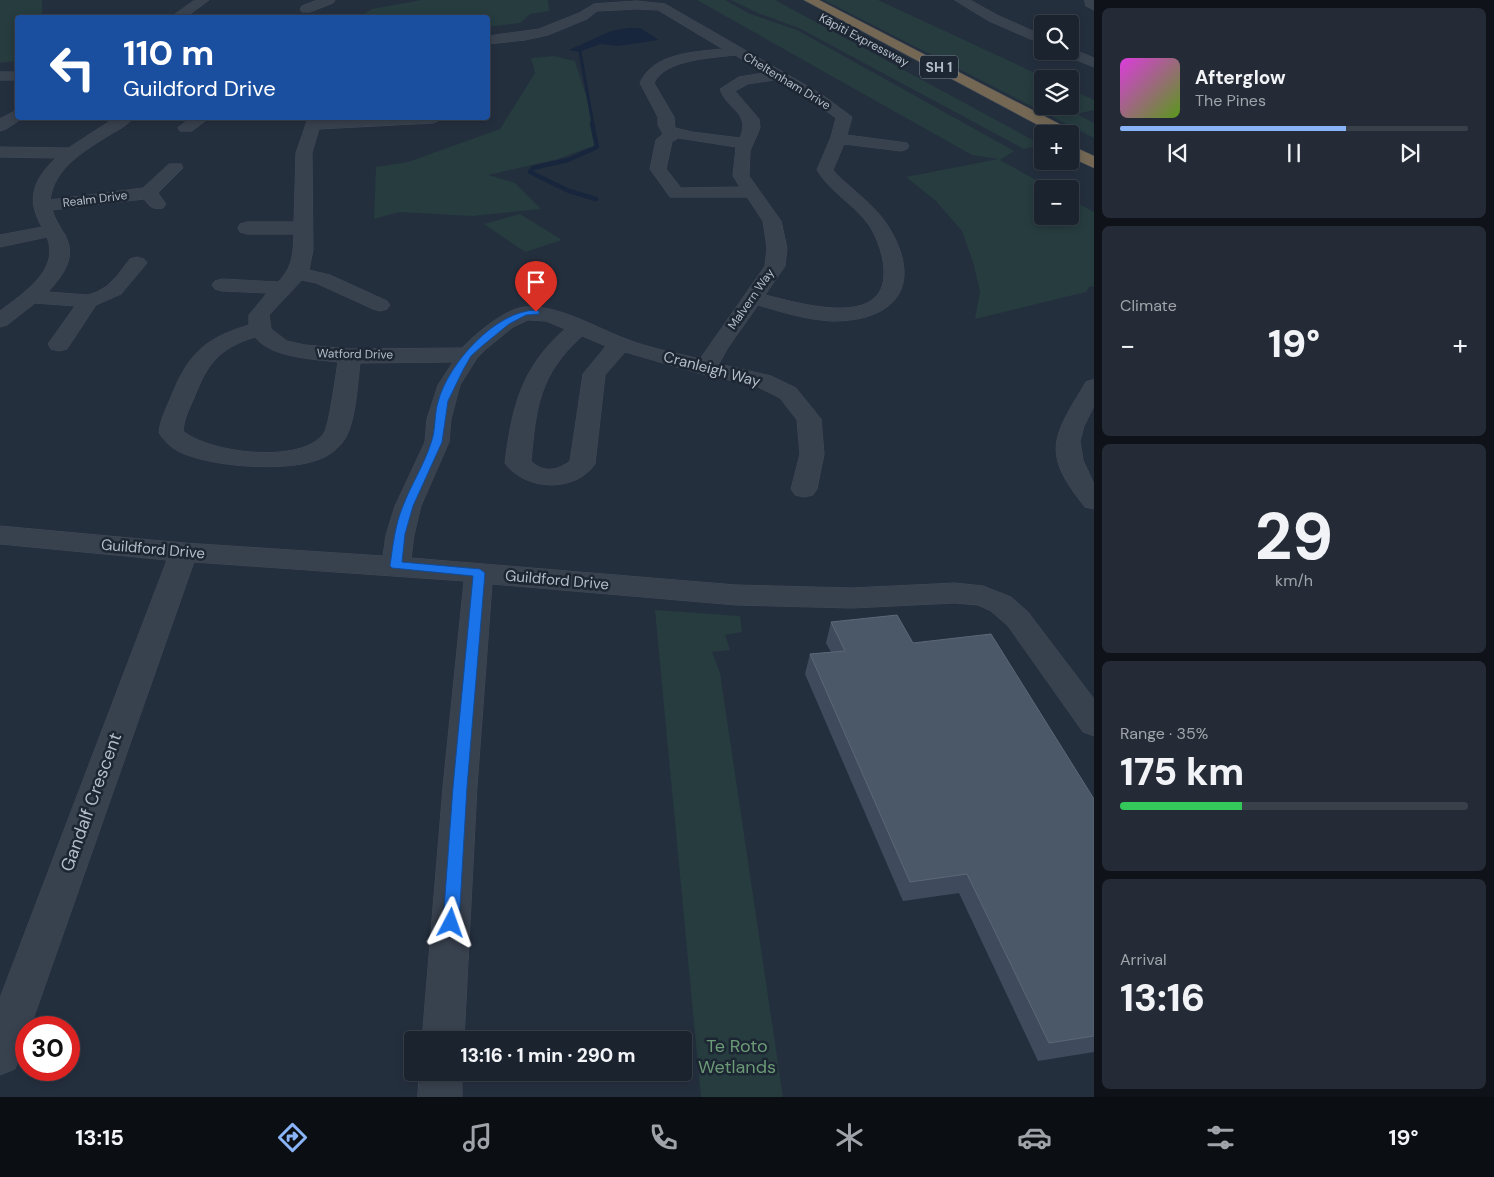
<!DOCTYPE html>
<meta charset="utf-8">
<style>
body{margin:0;font-family:"DM Sans",sans-serif;background:#242b36;color:#f1f3f6;height:100vh;display:flex;flex-direction:column;font-size:19px;white-space:nowrap}
*{box-sizing:border-box;margin:0}
p{font-size:16px;color:#a0a4aa}
.icon{flex:none;width:28px;height:28px;fill:none;stroke:currentColor;stroke-width:2;stroke-linecap:round;stroke-linejoin:round}
.map{position:relative;flex:1;overflow:hidden}
.side{display:flex;flex-direction:column;gap:8px;padding:8px;background:#0f1319;width:400px}
.side>*{flex:none}
.hud{position:absolute;left:15px;top:15px;width:475px;height:105px;border-radius:5px;box-shadow:0 2px 8px #0003,0 0 0 1px #39404a;background:#1a4fa0;color:#fff;overflow:hidden}
.fabs{position:absolute;left:1034px;top:15px;display:grid;gap:10px}
.fabs a{display:grid;place-items:center;width:45px;height:45px;border-radius:5px;background:#1b232e;box-shadow:0 2px 8px #0003,0 0 0 1px #39404a;font-size:25px}
.speed{position:absolute;left:15px;top:1016px;display:flex;gap:10px;font-size:25px;font-weight:700;text-align:center}
.speed>*{display:grid;place-content:center;width:65px;height:65px;border-radius:50%;background:#1b232e;box-shadow:0 2px 8px #0003,0 0 0 1px #39404a;line-height:1}
.speed .limit{border:8px solid #d22;background:#fff;color:#111}
.pin{position:absolute;display:grid;place-items:center;width:42px;height:42px;color:#fff;margin:-51px -21px;border-radius:50% 50% 50% 0;rotate:-45deg;box-shadow:0 0 5px #0007}
.pin .icon{rotate:45deg}
.me{position:absolute;width:55px;margin:-28px;rotate:4deg;stroke-linejoin:round;filter:drop-shadow(0 0 4px #0008)}
.turn{display:flex;align-items:center;gap:18px;height:105px;padding:0 25px;font-size:22px}
.turn .icon{width:65px;height:65px;stroke-width:2.5}
.turn b{display:block;font-size:35px;line-height:42px}
.big{font-size:38px;font-weight:800;line-height:1.1}
.side .card{flex:1;display:flex;flex-direction:column;justify-content:center;gap:8px;min-width:0;padding:0 18px;border-radius:8px;background:#242b36}
.side .dial{align-items:center;gap:0}
.dial b{font-size:65px;line-height:1}
.song{display:flex;align-items:center;gap:15px}
.cover{width:60px;height:60px;border-radius:8px;background:linear-gradient(135deg,hsl(300 70% 55%),hsl(90 70% 35%))}
.played{height:5px;border-radius:2px;background:linear-gradient(90deg,#8ab4f8 65%,#39404a 65%)}
.keys{display:flex;justify-content:space-around;direction:ltr}
.heat{display:flex;justify-content:space-between;align-items:center;font-size:28px;direction:ltr}
.charge{height:8px;border-radius:4px;background:linear-gradient(90deg,#34c759 35%,#39404a 0)}
.trip{position:absolute;left:404px;top:1031px;width:288px;height:50px;border-radius:5px;background:#1b232e;box-shadow:0 2px 8px #0003,0 0 0 1px #39404a;font-weight:800;line-height:50px;text-align:center}
.menu{display:flex;height:80px;justify-content:space-around;align-items:center;background:#0b0e12;color:#a0a4aa}
.menu .icon{width:35px;height:35px}
.menu .current{color:#8ab4f8}
.menu b{font-size:22px;color:#f1f3f6}
main{display:flex;flex:1;min-height:0}
.map>svg:first-child{display:block}
</style>
<main>
<div class="map">
<svg width="1094" height="1097" viewBox="0 0 1094 1097">
<rect width="100%" height="100%" fill="#242f3e"/>
<path fill="#263c3f" d="M 0,0 L 42,0 L 42,17 L 18,18 L 17,61 L 0,63 Z
M 422,0 L 548,0 L 549,11 L 530,14 L 520,23 L 488,27 L 488,18 L 359,17 L 372,9 Z
M 697,0 L 725,0 L 750,14 L 797,30 L 1014,151 L 1000,160 L 1052,189 L 1042,189 L 1042,216 L 1070,216 L 1070,199 L 1094,212 L 1094,286 L 1089,287 L 1086,292 L 975,319 L 980,291 L 973,262 L 962,231 L 936,201 L 906,177 L 998,159 L 972,155 Z
M 731,0 L 775,0 L 1042,145 L 1024,149 L 799,28 L 758,13 Z
M 824,0 L 878,0 L 1048,79 L 1042,79 L 1042,106 L 1070,106 L 1070,89 L 1094,100 L 1094,110 L 1077,114 L 1094,123 L 1094,138 Z
M 554,56 L 575,61 L 587,98 L 597,147 L 587,148 L 558,159 L 488,175 L 515,183 L 541,209 L 472,216 L 399,212 L 374,219 L 376,167 L 408,162 L 500,129 L 535,73 L 531,58 Z
M 520,214 L 562,240 L 525,252 L 484,224 Z
M 655,610 L 740,616 L 742,632 L 725,635 L 730,650 L 712,652 L 720,673 L 783,1097 L 701,1097 Z"/>
<path fill="#17263c" d="M 628,28 L 640,28 L 659,40 L 618,46 L 600,44 L 579,52 L 569,50 L 611,31 Z"/>
<g fill="none" stroke-linecap="round" stroke-linejoin="round">
<path stroke="#17263c" stroke-width="3" d="M 580,52 L 593,124"/>
<path stroke="#17263c" stroke-width="4.5" d="M 592,123 L 597,147 L 568,160 L 533,168 L 530,172 L 569,191 L 596,199"/>
<g stroke="#414a57" stroke-width="1">
<path id="minor" d="M 195,0 L 209,0 L 185,18 L 170,18 Z
M 318,0 L 335,0 L 333,3 L 310,12 L 302,12 L 300,9 L 302,6 Z
M 955,0 L 970,0 L 997,15 L 1042,35 L 1042,44 L 989,21 Z
M 1085,0 L 1094,0 L 1094,10 L 1086,6 Z
M 637,1 L 665,4 L 821,94 L 852,117 L 847,135 L 907,143 L 909,146 L 907,149 L 901,151 L 844,144 L 833,170 C 839,178 848,184 855,191 C 869,203 882,215 891,231 C 923,288 893,321 833,321 C 807,320 782,312 758,305 L 727,349 L 719,364 L 771,376 L 796,388 L 817,414 L 821,419 L 824,454 L 817,489 L 813,495 L 804,497 L 795,495 L 791,489 L 800,454 L 797,420 L 780,398 L 756,386 L 698,373 L 625,352 L 605,375 L 595,464 C 575,493 525,491 505,463 C 512,407 521,368 565,329 L 546,321 L 528,320 L 513,327 L 486,349 L 477,358 L 460,385 L 451,419 L 449,442 L 421,506 L 414,535 L 411,558 L 736,585 L 852,588 L 955,583 L 983,586 L 1011,597 L 1028,612 L 1094,699 L 1094,736 L 1083,732 L 1008,626 L 991,611 L 978,605 L 955,603 L 852,608 L 736,605 L 492,584 L 477,787 L 464,1040 L 422,1040 L 443,787 L 464,581 L 194,562 L 30,1028 L 26,1028 C 26,1042 20,1055 15,1069 L 0,1075 L 0,998 L 167,560 L 0,544 L 0,526 L 184,543 L 383,556 L 386,535 L 395,506 L 425,442 L 427,419 L 438,385 L 453,362 L 360,363 C 357,385 356,426 342,443 C 335,451 327,457 317,460 C 285,472 209,467 178,451 C 170,447 164,440 159,433 C 160,420 166,409 171,397 C 188,354 205,338 249,325 L 249,315 L 267,293 L 222,291 L 215,289 L 212,285 L 215,281 L 222,279 L 278,282 C 293,267 293,254 294,234 L 247,234 L 240,232 L 238,228 L 240,224 L 247,222 L 294,222 L 296,153 L 308,118 L 322,118 L 322,120 L 362,118 L 441,118 L 438,121 L 433,123 L 319,129 L 312,153 L 313,250 L 309,270 L 330,275 L 387,301 L 390,305 L 387,309 L 380,311 L 373,309 L 316,283 L 302,280 L 269,315 L 271,329 L 287,341 L 305,345 L 350,349 L 462,348 C 474,335 506,308 525,307 C 560,305 594,327 626,339 C 649,348 675,353 700,359 L 765,266 L 767,248 L 763,221 L 747,197 L 670,197 L 650,169 L 656,140 L 663,134 L 658,125 L 658,117 L 640,83 C 653,53 694,52 723,49 L 658,10 L 637,9 L 597,11 L 587,19 L 548,35 L 525,40 L 488,44 L 488,36 L 539,29 L 579,13 L 594,4 ZM 735,55 L 764,73 L 739,77 L 720,89 C 727,110 751,112 740,138 L 692,132 L 675,128 L 674,117 L 654,83 C 665,59 712,58 735,55 ZM 776,80 L 811,100 L 836,118 L 831,137 L 817,170 C 830,192 854,204 869,225 C 878,239 885,259 884,276 C 881,329 795,302 765,295 L 785,266 L 787,248 L 781,221 L 749,176 L 750,151 L 760,128 L 759,119 L 735,91 L 748,84 ZM 679,138 L 736,147 L 733,176 L 740,187 L 681,188 L 666,169 L 672,142 ZM 582,336 L 606,346 L 583,374 L 570,461 C 557,471 543,473 531,461 C 536,407 539,375 582,336 ZM 255,337 C 271,358 314,359 338,362 C 336,374 329,426 324,433 C 303,465 208,453 183,431 C 184,419 189,409 194,398 C 207,364 219,348 255,337 Z
M 1070,48 L 1094,58 L 1094,67 L 1062,54 L 1060,51 L 1070,51 Z
M 0,72 L 18,72 L 18,80 L 0,80 Z
M 18,110 L 18,118 L 23,118 L 6,129 L 0,131 L 0,119 Z
M 115,118 L 133,118 C 128,125 118,130 111,134 C 86,150 54,167 50,200 L 143,188 L 169,164 L 181,164 L 183,168 L 158,193 L 166,204 L 163,208 C 153,210 150,207 144,199 L 52,210 C 55,219 60,227 65,235 C 77,258 63,275 48,292 L 88,295 L 97,292 L 107,286 L 117,276 L 130,259 L 137,257 L 144,259 L 147,263 L 121,294 L 96,305 L 67,349 L 59,351 L 51,349 L 48,344 L 75,306 L 35,303 L 7,325 L 0,327 L 0,311 C 22,294 61,270 47,237 L 0,247 L 0,235 L 42,227 C 26,199 33,180 56,158 L 0,157 L 0,147 L 68,148 Z
M 191,118 L 209,118 L 192,131 L 180,131 L 178,128 Z
M 1094,380 L 1094,406 L 1084,426 L 1080,441 L 1083,460 L 1094,484 L 1094,509 L 1085,507 C 1043,455 1051,439 1083,387 L 1086,382 Z
M 420,1072 L 462,1072 L 462,1097 L 418,1097 Z"/>
</g>
<g stroke="#434c59" stroke-width="1">
<path id="highway" d="M 804,0 L 819,0 L 1073,131 L 1075,134 L 1070,138 L 1070,134 L 1055,134 Z
M 1070,145 L 1094,156 L 1094,168 L 1070,157 Z"/>
</g>
<use href="#minor" fill="#38414e" fill-rule="evenodd"/>
<use href="#highway" fill="#746855" fill-rule="evenodd"/>
</g>
<path fill="#3f4b5c" d="M 831,622 L 913,643 L 1094,799 L 1094,1052 L 1038,1061 L 959,893 L 903,901 L 805,674 L 810,654 L 831,652 L 826,643 Z"/>
<path fill="#4b5868" stroke="#5c6777" d="M 897,615 L 913,643 L 991,634 L 1094,799 L 1094,1036 L 1049,1043 L 967,874 L 910,882 L 810,654 L 845,651 L 831,622 Z"/>
<path fill="#1a73e8" stroke="#114b97" d="M 536,310 L 539,311 L 539,314 L 526,315 L 509,324 L 482,346 L 471,356 L 463,370 L 448,401 L 442,442 L 413,506 L 405,534 L 402,562 L 480,569 L 485,573 L 467,787 L 459,923 L 457,928 L 451,931 L 446,928 L 443,923 L 453,787 L 473,576 L 392,568 L 390,566 C 393,545 395,525 403,506 C 411,485 424,465 431,443 C 436,430 434,415 438,402 C 448,364 495,311 536,310 Z"/>
<g text-anchor="middle" stroke-width="5" stroke-linejoin="round" paint-order="stroke">
<g font-size="12" fill="#b4bcc9" stroke="#1d2633">
<text transform="translate(864 40) rotate(28)" y="4">Kāpiti Expressway</text>
<text transform="translate(787 81) rotate(31)" y="4">Cheltenham Drive</text>
<text transform="translate(95 199) rotate(-7)" y="4">Realm Drive</text>
<text transform="translate(751 299) rotate(-55)" y="4">Malvern Way</text>
<text transform="translate(355 354) rotate(1)" y="4">Watford Drive</text>
</g>
<rect fill="#1d2633" stroke="#878f9c" stroke-width="1" x="920" y="55.5" width="38" height="23" rx="4"/>
<g font-size="14" font-weight="bold" fill="#b4bcc9">
<text x="939" y="72">SH 1</text>
</g>
<g font-size="15" fill="#b4bcc9" stroke="#1d2633">
<text transform="translate(712 369) rotate(15)" y="5">Cranleigh Way</text>
<text transform="translate(153 549) rotate(5)" y="5">Guildford Drive</text>
<text transform="translate(557 580) rotate(5)" y="5">Guildford Drive</text>
</g>
<g font-size="18" fill="#b4bcc9" stroke="#1d2633">
<text transform="translate(91 802) rotate(-70)" y="6">Gandalf Crescent</text>
</g>
<g font-size="18" fill="#6b9a76" stroke="#1d2633">
<text x="737" y="1052">Te Roto<tspan x="737" dy="21">Wetlands</tspan></text>
</g>
</g>
</svg>
<div class="fabs">
<a><svg class="icon" aria-label="search" viewBox="0 0 24 24"><circle cx="10" cy="10" r="6"/><path d="M15 15l6 6"/></svg></a>
<a><svg class="icon" aria-label="layers" viewBox="0 0 24 24"><path d="M12 4l9 5-9 5-9-5zM3 14l9 5 9-5"/></svg></a>
<a>+</a>
<a>−</a>
</div>
<div class="speed"><div class="limit">30</div></div>
<div class="pin" style="left:536px;top:312px;background:#d93025"><svg class="icon" aria-label="arrive" viewBox="0 0 24 24"><path d="M6 21V4h12l-3 4 3 4H6"/></svg></div>
<svg class="me" style="left:451px;top:923px" viewBox="-20 -20 40 40"><path d="M0-17L14 15 0 8-14 15z" fill="#1a73e8" stroke="#fff" stroke-width="4"/></svg>
<div class="trip">13:16 · 1 min · 290 m</div>
<div class="hud">
<div class="turn"><svg class="icon" aria-label="left" viewBox="0 0 24 24"><path d="M17 20v-9H6M10 6l-5 5 5 5"/></svg><div><b>110 m</b>Guildford Drive</div></div>
</div>
</div>
<section class="side">
<div class="card">
<div class="song"><i class="cover"></i><div><b>Afterglow</b><p>The Pines</p></div></div>
<div class="played"></div>
<div class="keys"><svg class="icon" aria-label="previous" viewBox="0 0 24 24"><path d="M18 5L8 12l10 7zM5 5v14"/></svg><svg class="icon" aria-label="pause" viewBox="0 0 24 24"><path d="M8 5v14M16 5v14"/></svg><svg class="icon" aria-label="next" viewBox="0 0 24 24"><path d="M6 5l10 7-10 7zM19 5v14"/></svg></div>
</div>
<div class="card"><p>Climate</p>
<div class="heat"><a>−</a><b class="big">19°</b><a>+</a></div>
</div>
<div class="card dial"><b>29</b><p>km/h</p></div>
<div class="card"><p>Range · 35%</p><b class="big">175 km</b><div class="charge"></div></div>
<div class="card"><p>Arrival</p><b class="big">13:16</b></div>
</section>
</main>
<nav class="menu">
<b>13:15</b>
<svg class="icon current" aria-label="directions" viewBox="0 0 24 24"><path d="M12 3l9 9-9 9-9-9zM9 14v-3h6M13 9l2 2-2 2"/></svg>
<svg class="icon" aria-label="music" viewBox="0 0 24 24"><path d="M9 18V5l10-2v13"/><circle cx="6" cy="18" r="3"/><circle cx="16" cy="16" r="3"/></svg>
<svg class="icon" aria-label="phone" viewBox="0 0 24 24"><path d="M5 4h4l2 5-3 2q2 4 5 5l2-3 5 2v4C11 20 4 13 5 4z"/></svg>
<svg class="icon" aria-label="climate" viewBox="0 0 24 24"><path d="M12 3v18M4 7l16 10M4 17L20 7"/></svg>
<svg class="icon" aria-label="car" viewBox="0 0 24 24"><path d="M5 17H2v-5l4-1 3-4h7l3 4 3 1v5h-3M9 17h6M6 11h13"/><circle cx="7" cy="17" r="2"/><circle cx="17" cy="17" r="2"/></svg>
<svg class="icon" aria-label="filters" viewBox="0 0 24 24"><path d="M4 7h16M4 17h16"/><circle cx="9" cy="7" r="2"/><circle cx="15" cy="17" r="2"/></svg>
<b>19°</b>
</nav>
